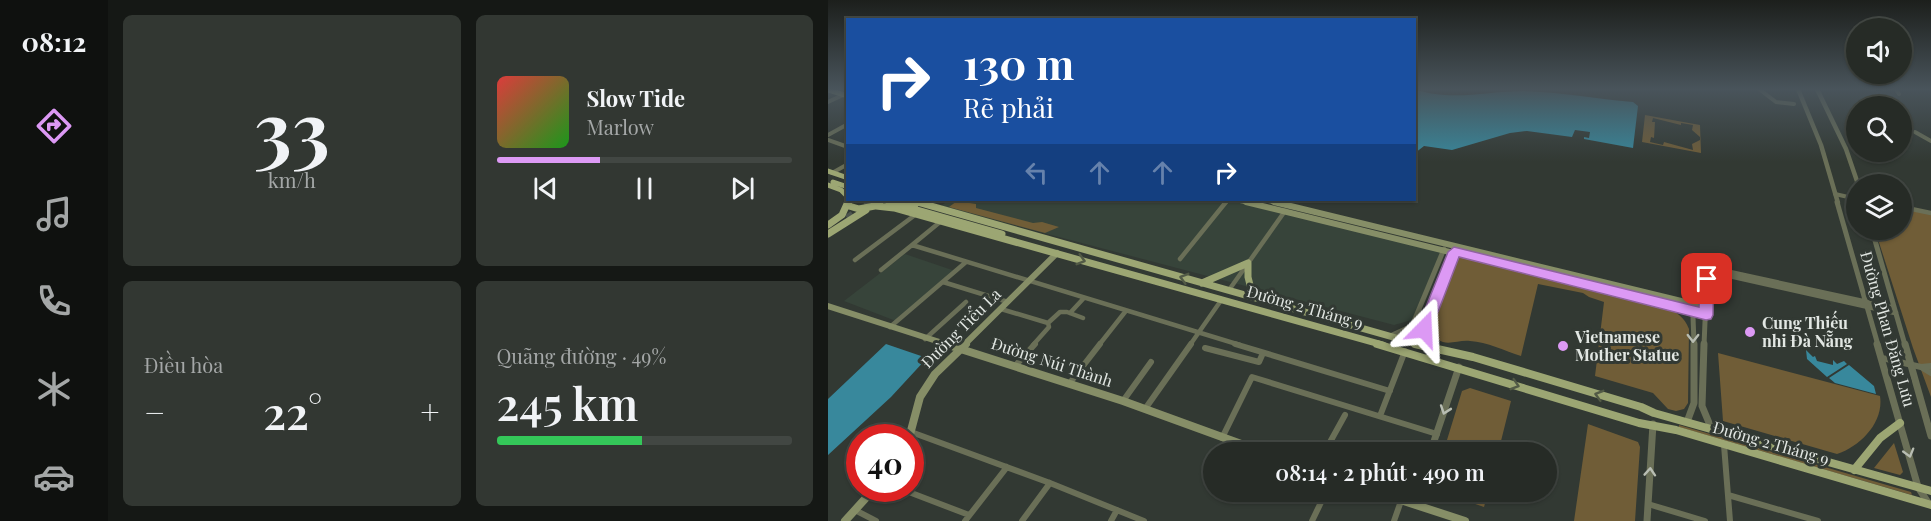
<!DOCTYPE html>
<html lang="vi">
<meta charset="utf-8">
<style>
body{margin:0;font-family:"Playfair Display",serif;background:#323732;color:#f1f3f6;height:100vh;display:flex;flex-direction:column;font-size:22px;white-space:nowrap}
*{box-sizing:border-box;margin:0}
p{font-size:20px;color:#a4a7a7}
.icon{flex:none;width:33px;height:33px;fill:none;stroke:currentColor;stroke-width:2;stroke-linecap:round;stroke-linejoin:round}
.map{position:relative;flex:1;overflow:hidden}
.side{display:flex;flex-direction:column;gap:15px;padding:15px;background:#151815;width:720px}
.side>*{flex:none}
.guide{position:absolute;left:18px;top:18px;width:570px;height:183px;border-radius:0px;box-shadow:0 2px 4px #0004,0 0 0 2px #424743;background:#1a4fa0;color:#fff;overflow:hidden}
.controls{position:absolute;left:1018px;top:18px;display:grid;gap:12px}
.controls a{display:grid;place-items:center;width:66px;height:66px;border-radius:50%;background:#262b26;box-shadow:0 2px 4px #0004,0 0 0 2px #424743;font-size:30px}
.speed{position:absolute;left:18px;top:424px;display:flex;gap:12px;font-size:30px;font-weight:700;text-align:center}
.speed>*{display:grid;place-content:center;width:78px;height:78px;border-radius:50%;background:#262b26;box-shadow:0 2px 4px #0004,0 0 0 2px #424743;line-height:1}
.speed .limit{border:9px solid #d22;background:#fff;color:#111}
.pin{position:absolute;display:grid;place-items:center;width:51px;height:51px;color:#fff;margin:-26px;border-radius:12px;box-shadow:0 3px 9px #0006}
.me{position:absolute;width:66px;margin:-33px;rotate:21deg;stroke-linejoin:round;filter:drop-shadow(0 0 4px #0008)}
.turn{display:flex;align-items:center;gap:21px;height:126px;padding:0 18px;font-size:27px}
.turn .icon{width:78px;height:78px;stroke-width:2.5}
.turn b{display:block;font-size:42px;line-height:51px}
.lanes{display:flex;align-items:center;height:57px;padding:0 18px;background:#0003;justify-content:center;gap:30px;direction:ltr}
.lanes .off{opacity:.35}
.big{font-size:45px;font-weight:600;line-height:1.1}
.side .widget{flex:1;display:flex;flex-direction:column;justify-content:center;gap:9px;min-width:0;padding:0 21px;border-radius:9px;background:#323732}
.side .dial{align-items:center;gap:0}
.dial b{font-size:78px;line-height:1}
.song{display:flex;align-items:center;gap:18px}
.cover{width:72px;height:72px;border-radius:9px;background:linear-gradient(135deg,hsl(0 70% 55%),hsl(120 70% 35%))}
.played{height:6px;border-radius:3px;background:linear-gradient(90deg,#dc99f4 35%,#424743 35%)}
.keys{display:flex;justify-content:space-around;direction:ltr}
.heat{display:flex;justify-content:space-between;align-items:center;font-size:33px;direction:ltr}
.charge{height:9px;border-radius:4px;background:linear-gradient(90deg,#34c759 49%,#424743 0)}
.side .tiles{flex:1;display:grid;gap:15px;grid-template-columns:repeat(2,1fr)}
.trip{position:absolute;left:375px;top:442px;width:354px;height:60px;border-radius:30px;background:#262b26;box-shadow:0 2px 4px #0004,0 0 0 2px #424743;font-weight:600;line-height:60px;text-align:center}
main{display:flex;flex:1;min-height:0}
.menu{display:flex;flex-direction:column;width:108px;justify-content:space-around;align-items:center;background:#0f110f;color:#a4a7a7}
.menu .icon{width:42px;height:42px}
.menu .active{color:#dc99f4}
.menu b{font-size:27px;color:#f1f3f6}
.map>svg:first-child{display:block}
</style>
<main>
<nav class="menu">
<b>08:12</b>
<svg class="icon active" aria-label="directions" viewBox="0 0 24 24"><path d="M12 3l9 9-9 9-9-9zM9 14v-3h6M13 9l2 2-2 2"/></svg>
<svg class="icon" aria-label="music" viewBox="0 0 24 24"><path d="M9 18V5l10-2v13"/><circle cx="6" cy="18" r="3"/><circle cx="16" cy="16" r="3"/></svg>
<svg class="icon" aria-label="phone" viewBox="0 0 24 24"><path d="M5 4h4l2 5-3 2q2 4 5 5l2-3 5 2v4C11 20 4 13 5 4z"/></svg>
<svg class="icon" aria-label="climate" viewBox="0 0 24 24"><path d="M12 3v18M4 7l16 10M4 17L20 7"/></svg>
<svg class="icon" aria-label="car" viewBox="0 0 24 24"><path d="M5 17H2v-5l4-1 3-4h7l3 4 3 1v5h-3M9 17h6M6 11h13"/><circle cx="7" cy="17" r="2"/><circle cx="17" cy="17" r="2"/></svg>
</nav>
<section class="side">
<div class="tiles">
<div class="widget dial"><b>33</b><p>km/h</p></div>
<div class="widget">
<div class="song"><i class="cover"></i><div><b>Slow Tide</b><p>Marlow</p></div></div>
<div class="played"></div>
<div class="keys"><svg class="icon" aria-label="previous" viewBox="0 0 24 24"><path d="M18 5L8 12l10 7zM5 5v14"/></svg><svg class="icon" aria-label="pause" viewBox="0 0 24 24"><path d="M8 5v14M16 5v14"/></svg><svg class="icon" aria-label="next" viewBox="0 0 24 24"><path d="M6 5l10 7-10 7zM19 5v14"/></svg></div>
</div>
<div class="widget"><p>Điều hòa</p>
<div class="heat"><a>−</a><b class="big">22°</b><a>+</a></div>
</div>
<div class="widget"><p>Quãng đường · 49%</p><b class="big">245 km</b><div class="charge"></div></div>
</div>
</section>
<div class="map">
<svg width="1103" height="521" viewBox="0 0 1103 521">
<rect width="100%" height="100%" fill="#323933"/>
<path fill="#37443a" d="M 121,200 L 414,200 L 614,249 L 584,320 L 566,325 L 113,206 Z
M 77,254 L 127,271 L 68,321 L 16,301 Z"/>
<path fill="#705d37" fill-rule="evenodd" d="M 817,115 L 872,125 L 873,153 L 814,142 ZM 825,118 L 853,125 L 853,123 L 865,125 L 864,130 L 872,137 L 872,140 L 864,144 L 865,150 L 836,142 L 835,145 L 822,142 L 823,137 L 826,138 L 827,122 L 824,122 Z
M 129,201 L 148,204 L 148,208 L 205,223 L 214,222 L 231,227 L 217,233 L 121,207 Z
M 1074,209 L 1103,214 L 1103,397 L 1085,348 L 1047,230 L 1074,230 Z
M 631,256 L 839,308 C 850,313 856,317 861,329 L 860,403 L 856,409 L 848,411 L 840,409 L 825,393 L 767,376 L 776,302 L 761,297 L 755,293 L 710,284 L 693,356 C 677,351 659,342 642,341 C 627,339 611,352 602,327 L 627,259 Z
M 890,353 L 1052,396 C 1056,422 1033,446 1009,454 L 895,421 Z
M 642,388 L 683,401 L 670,453 L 615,453 L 634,391 Z
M 760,424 L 810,442 L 812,447 L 807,521 L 746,521 Z
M 851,425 L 1083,492 L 1084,495 L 851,427 Z
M 1066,443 L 1075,472 L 1072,475 L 1046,468 Z
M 612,492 L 660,492 L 656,507 Z"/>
<path fill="#38889c" d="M 587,89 C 622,102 659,91 696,91 C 733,92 769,99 805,102 L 810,106 L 805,148 L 756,139 L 756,137 L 761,138 L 762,132 L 747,130 L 744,137 L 699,131 L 682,133 L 624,150 L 596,146 L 587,153 Z
M 58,344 L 99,358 L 63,397 L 0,455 L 0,399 Z
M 978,350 L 985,357 L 987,356 L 989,361 L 1005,365 L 1005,360 L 1009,364 L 1016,361 L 1019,364 L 999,377 L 979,359 Z
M 1021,365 L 1046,386 L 1048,394 L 1007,383 L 1001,378 Z"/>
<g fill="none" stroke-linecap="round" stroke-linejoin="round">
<path stroke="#4c534d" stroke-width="5" stroke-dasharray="5 3" stroke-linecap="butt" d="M 40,203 L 45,200"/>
<path stroke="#4c534d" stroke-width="7" stroke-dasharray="7 4" stroke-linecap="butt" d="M 19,218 L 42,202"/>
<path stroke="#6a6f57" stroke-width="4" d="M 931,89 L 948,102 L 966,104
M 1068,89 L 1071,94
M 0,102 L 15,95
M 1087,132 L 1103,141
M 0,135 L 20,124
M 0,140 L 20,147
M 4,173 L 20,164
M 1007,194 L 1029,199
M 397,203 L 400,200"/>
<path stroke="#6a6f57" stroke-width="4.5" d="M 1074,207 L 1103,213
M 112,222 L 84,245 L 412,345
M 352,259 L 398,202
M 27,260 L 87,215
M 53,270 L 84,245
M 115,282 L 180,302
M 401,290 L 457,211
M 173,309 L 220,323
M 242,313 L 255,299
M 62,327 L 138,262
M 97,339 L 138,302
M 205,345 L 221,327 L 220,323 L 232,312 L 239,312 L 255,318
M 271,345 L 297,312
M 362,345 L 394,299"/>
<path stroke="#6a6f57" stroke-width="6" d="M 407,344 L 562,391
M 377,348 L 431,362 L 435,353
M 1054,358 L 1093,367 L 1103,373
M 187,366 L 207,344
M 1093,367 L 1103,366
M 241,384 L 272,344
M 295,401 L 323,362
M 317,409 L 363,344
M 552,416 L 577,351
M 83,432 L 222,483 L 316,521
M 394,438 L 424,377 L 609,434
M 896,445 L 902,521
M 496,453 L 517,415
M 73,489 L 141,515
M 900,495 L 990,521
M 820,504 L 877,521
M 27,510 L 48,521
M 137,521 L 179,467
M 194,521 L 222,483
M 283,521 L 289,510
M 484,521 L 498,492
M 566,521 L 573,501"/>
<path stroke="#6a6f57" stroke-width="4.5" d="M 970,89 L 993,145 L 1010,203
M 989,89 L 1018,149 L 1030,184"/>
<path stroke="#6a6f57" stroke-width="5" d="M 1009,202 L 1050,345
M 1044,230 L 1077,345
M 562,336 L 584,326 L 616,249
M 607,345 L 596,329 L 627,250
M 866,345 C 866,328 861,281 872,270 L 887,269 L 1066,308
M 876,345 L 879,276 L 889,273 L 1068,313"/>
<path stroke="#6a6f57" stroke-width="7" d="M 606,344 L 609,348
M 876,344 L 874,406 L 884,430
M 1049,344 L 1090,487 L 1101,504
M 1077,344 L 1103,436
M 859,422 L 866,403 L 866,344
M 602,453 L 631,367
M 585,502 L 588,492
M 819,521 L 825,424"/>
<path stroke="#868e67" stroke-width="5" d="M 410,200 L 424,203
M 438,200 L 452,203"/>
<path stroke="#868e67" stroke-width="6" d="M 418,202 L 878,315
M 446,202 L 878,307
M 0,306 L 121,345
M 136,345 L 229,253"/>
<path stroke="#868e67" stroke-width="8" d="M 117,344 L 295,401 L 438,453
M 81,438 L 92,397 L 107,374 L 138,344
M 548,492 L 637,521
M 17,521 L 46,489"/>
<path stroke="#9ca673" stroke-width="5" d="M 0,90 L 20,96
M 0,171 L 20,178
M 5,182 L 20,187
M 0,185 L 13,190 L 20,197
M 20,200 L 21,203
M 68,200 L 81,203
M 82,200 L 94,203"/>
<path stroke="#9ca673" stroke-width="7" d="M 20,202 L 21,206 L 31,209 L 52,205
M 75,202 L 87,205
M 89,202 L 593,345
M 48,206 L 66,208 L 555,345
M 0,225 L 14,215 L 19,204
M 0,234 L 38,210
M 374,283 L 420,263 L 420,277 L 425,297"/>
<path stroke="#9ca673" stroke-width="8" d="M 549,344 L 811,423 L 848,430 L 1103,505
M 587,344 L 645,357 L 813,407 L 826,413 L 1103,491
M 1026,470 L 1052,438 L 1072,423"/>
<path stroke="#9ca673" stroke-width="5" d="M 54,200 L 66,203"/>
<path stroke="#9ca673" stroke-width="7" d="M 61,202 L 174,234"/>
</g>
<defs><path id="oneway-chevron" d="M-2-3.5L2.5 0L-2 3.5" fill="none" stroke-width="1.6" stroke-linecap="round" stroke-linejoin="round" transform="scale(1.5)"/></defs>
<g stroke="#525a46">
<use href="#oneway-chevron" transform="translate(253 260) rotate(16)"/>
<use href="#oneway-chevron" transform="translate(356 278) rotate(-164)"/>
<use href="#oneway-chevron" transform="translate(687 385) rotate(17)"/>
<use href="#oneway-chevron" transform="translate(771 395) rotate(-164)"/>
</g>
<g stroke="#b8bdb2">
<use href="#oneway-chevron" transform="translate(865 338) rotate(90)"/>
<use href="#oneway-chevron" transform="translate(617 410) rotate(109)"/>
<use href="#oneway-chevron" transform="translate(1081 453) rotate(74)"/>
<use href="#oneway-chevron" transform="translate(822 472) rotate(-86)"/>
</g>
<linearGradient id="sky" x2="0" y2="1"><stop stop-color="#1c1f1c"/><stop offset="0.55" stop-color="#49545b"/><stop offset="1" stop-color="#49545b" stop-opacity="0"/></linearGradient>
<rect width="1103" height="162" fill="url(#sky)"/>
<path fill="#dc99f4" stroke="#8f639f" stroke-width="1.5" d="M 626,247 L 871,307 L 872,279 L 879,274 L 886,279 L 885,315 L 883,319 L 878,320 L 631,257 L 602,333 L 591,333 L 589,329 L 620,252 Z"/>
<g fill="#dc99f4" stroke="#323933" stroke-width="2">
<circle cx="922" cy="332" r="6"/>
<circle cx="735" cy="346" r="6"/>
</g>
<g text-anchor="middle" stroke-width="6" stroke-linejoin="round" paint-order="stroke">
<g font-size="16" fill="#e2e7e3" stroke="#323933">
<text transform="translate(477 307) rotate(16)" y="6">Đường 2 Tháng 9</text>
<text transform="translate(133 328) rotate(-45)" y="6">Đường Tiểu La</text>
<text transform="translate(1060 329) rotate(74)" y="6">Đường Phan Đăng Lưu</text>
<text transform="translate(224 362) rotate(18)" y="6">Đường Núi Thành</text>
<text transform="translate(943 443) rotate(16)" y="6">Đường 2 Tháng 9</text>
</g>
<g font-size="16" font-weight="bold" fill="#e2e7e3" stroke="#323933" text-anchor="start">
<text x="934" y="329">Cung Thiếu<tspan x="934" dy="18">nhi Đà Nẵng</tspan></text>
<text x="747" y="343">Vietnamese<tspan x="747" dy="18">Mother Statue</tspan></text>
</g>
</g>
</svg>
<div class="controls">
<a><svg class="icon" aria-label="sound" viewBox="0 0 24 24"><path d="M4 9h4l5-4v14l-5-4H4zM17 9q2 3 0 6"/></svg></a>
<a><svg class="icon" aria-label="search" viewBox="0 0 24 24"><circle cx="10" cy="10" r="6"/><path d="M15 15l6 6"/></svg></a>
<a><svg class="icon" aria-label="layers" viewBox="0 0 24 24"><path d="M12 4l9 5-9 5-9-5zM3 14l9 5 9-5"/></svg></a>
</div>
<div class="speed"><div class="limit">40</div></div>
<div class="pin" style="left:879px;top:279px;background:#d93025"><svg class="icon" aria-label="arrive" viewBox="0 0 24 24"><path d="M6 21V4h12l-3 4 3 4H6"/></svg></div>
<svg class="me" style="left:596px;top:329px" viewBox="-20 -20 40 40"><path d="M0-17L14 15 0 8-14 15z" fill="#dc99f4" stroke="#fff" stroke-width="4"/></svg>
<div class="trip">08:14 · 2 phút · 490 m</div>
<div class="guide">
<div class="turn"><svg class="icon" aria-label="right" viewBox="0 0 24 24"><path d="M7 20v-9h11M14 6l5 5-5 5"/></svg><div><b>130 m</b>Rẽ phải</div></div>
<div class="lanes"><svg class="icon off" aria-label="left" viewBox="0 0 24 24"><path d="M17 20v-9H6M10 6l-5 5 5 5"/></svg><svg class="icon off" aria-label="ahead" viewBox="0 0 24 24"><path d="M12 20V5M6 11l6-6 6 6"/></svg><svg class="icon off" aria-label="ahead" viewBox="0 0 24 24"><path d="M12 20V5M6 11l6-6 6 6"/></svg><svg class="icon" aria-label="right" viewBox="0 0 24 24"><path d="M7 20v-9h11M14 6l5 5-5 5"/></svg></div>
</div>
</div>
</main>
